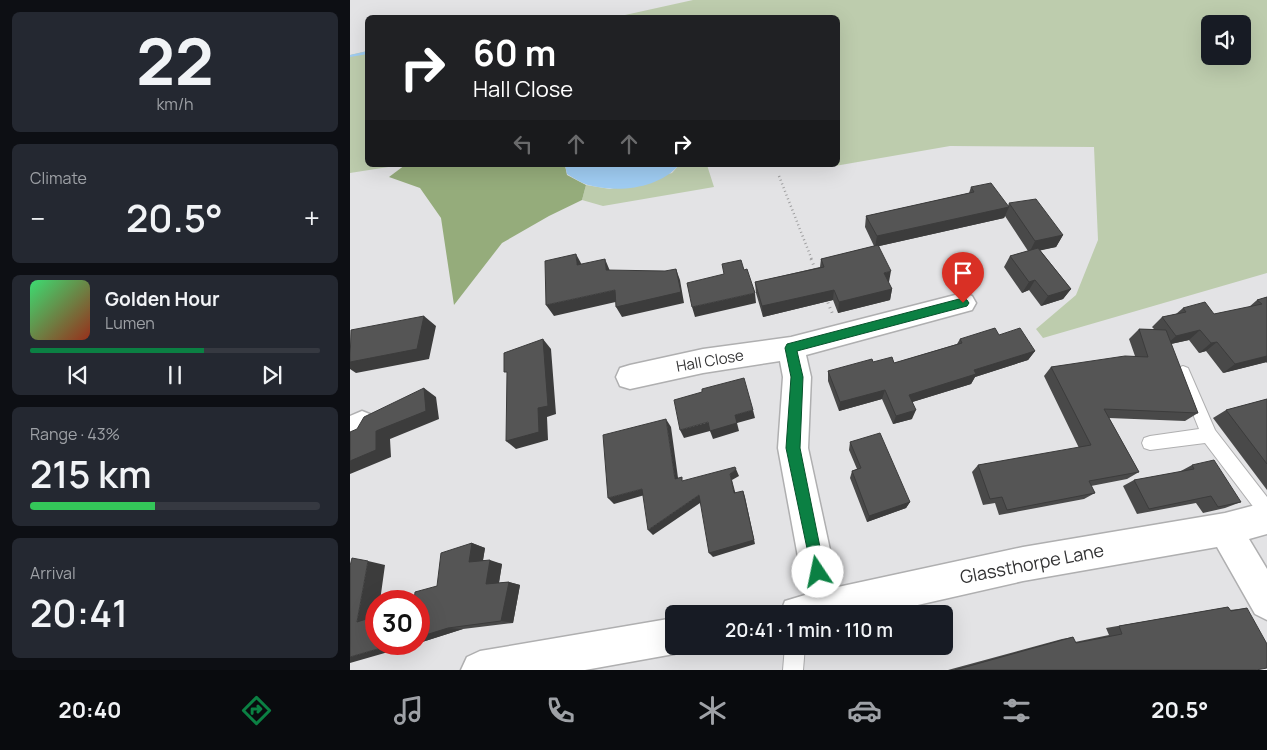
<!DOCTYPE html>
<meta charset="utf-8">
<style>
body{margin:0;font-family:Manrope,sans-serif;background:#242831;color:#f1f3f6;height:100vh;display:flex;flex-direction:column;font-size:19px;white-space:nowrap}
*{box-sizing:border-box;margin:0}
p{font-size:16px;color:#9ea1a6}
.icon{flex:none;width:28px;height:28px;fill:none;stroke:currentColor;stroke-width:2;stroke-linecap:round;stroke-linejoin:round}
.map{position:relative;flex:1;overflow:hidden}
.details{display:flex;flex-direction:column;gap:12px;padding:12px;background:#0d0f14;width:350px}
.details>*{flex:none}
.top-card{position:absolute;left:15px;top:15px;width:475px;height:152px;border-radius:8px;box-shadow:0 5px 20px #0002;background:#202124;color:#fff;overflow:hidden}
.controls{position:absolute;left:851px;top:15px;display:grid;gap:10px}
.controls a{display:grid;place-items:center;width:50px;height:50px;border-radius:8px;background:#171b24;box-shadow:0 5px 20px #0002;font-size:25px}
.speed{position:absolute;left:15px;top:590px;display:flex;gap:10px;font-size:25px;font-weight:700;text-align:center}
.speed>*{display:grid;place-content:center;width:65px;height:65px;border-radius:50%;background:#171b24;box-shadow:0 5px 20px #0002;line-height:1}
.speed .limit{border:8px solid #d22;background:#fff;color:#111}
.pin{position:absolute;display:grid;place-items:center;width:42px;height:42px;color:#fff;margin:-51px -21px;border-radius:50% 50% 50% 0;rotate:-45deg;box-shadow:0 0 5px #0007}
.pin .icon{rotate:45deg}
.me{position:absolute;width:55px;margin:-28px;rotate:349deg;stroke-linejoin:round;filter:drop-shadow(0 0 4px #0008)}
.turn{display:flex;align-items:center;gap:18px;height:105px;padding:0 25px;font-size:22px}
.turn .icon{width:65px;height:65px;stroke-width:2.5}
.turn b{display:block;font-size:35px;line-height:42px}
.lanes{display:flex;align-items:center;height:48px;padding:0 25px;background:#0003;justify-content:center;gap:25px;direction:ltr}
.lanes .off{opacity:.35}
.big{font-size:38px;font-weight:600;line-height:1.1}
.details .card{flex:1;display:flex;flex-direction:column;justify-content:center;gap:8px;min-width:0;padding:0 18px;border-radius:8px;background:#242831}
.details .dial{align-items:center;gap:0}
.dial b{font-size:65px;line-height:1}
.song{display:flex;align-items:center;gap:15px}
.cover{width:60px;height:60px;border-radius:8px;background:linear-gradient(135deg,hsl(140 70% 55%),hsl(10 70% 35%))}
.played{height:5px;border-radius:2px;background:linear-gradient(90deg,#0b8043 60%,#363941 60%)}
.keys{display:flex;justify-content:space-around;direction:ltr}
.heat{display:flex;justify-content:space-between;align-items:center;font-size:28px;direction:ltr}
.charge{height:8px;border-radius:4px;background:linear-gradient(90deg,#34c759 43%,#363941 0)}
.trip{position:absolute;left:315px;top:605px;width:288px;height:50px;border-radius:8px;background:#171b24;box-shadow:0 5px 20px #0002;font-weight:600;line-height:50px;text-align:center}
.tabs{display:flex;height:80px;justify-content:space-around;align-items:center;background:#090b0e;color:#9ea1a6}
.tabs .icon{width:35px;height:35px}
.tabs .current{color:#0b8043}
.tabs b{font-size:22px;color:#f1f3f6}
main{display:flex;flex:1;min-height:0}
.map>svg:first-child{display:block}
</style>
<main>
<section class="details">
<div class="card dial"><b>22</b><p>km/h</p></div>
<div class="card"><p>Climate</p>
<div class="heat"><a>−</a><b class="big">20.5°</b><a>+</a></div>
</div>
<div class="card">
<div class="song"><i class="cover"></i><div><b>Golden Hour</b><p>Lumen</p></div></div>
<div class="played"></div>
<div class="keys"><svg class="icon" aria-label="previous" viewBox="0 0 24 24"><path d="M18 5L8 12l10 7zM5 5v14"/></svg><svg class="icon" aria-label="pause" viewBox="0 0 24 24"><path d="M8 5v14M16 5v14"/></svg><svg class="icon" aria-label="next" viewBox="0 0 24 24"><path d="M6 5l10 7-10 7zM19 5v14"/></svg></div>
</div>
<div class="card"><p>Range · 43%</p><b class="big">215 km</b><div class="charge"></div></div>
<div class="card"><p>Arrival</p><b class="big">20:41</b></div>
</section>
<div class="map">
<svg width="917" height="670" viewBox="0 0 917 670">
<rect width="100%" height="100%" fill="#e3e3e5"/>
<path fill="#bdccad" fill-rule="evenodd" d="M 343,0 L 917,0 L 917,273 L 693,338 L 686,329 L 726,295 L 748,240 L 744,147 L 600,146 L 479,167 L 478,165 L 488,165 L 488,18 L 266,17 ZM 860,24 L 892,24 L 892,56 L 860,56 Z
M 17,51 L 18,165 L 51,165 L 0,173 L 0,55 Z
M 329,165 L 357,165 L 364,187 L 253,206 L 232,200 L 236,185 L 260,189 L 322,173 Z"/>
<path fill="#95ac7b" d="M 55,165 L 215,165 L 217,175 L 236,185 L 232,200 L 199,216 L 152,243 L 104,305 L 91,218 L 70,188 L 39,177 Z"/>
<path fill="#9fccf2" d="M 215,165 L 329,165 C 308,189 268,193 238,185 C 231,183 224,178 217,174 Z"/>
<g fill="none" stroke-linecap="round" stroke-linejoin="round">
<path fill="#9fccf2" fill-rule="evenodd" d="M 18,51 L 18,54 L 0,57 L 0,55 Z"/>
<g stroke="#afafb0" stroke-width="2">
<path id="service" d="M 833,366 L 838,368 L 865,430 L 917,497 L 917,519 L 911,517 L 855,443 L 800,450 L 794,448 L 792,443 L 794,438 L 800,436 L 849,429 L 826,372 L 828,368 Z
M 435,646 L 455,646 L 453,670 L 433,670 Z"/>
</g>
<g stroke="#afafb0" stroke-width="3">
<path id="minor" d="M 613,293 L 622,296 L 626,303 L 622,310 L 456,355 L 461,377 L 458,448 L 488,587 L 673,547 L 875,513 L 917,502 L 917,534 L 899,539 L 917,569 L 917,620 L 905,614 L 867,547 L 673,581 L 528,614 L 430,614 L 435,601 L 455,595 L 428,448 L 433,377 L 430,361 L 353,373 L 280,389 L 270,386 L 266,377 L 270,368 L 280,365 L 353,349 L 441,337 Z
M 12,411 L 22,415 L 27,425 L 22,435 L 0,445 L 0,416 Z
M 324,618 L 324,646 L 338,646 L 337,649 L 324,654 L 235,670 L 111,670 L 117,657 L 130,651 Z"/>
</g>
<path stroke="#9f9fa0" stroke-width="2.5" stroke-dasharray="1 3" stroke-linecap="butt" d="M 429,176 L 462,260"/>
<path stroke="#9f9fa0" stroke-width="3" stroke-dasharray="1 4" stroke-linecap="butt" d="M 461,259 L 466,271
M 476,298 L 483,315"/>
<use href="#service" fill="#fff" fill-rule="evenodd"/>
<use href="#minor" fill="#fff" fill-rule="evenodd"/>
</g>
<path fill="#494949" d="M 621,187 L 658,206 L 659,203 L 713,235 L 706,247 L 690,250 L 721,289 L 713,299 L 691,306 L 679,290 L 672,293 L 654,267 L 660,256 L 678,251 L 655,216 L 654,218 L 529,246 L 538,282 L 542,289 L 540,300 L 488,313 L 483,300 L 413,317 L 406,293 L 405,282 L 470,267 L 471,259 L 524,246 L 515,227 L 516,216 L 619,193 Z
M 917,297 L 917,363 L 916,362 L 873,373 L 856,351 L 849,353 L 839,340 L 821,344 L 848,413 L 835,421 L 759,418 L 789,472 L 777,479 L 741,486 L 745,493 L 734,499 L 649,515 L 645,503 L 633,505 L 622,472 L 628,465 L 729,448 L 694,376 L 701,367 L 785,356 L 779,339 L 789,329 L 804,329 L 802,327 L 812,317 L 826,314 L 833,308 L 864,314 L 899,307 L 907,300 Z
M 649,335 L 685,351 L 678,360 L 625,377 L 621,384 L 562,402 L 562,419 L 543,424 L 532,399 L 489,411 L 478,381 L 478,371 L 523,362 L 544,363 L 607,344 L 610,339 Z
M 917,399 L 917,490 L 863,418 L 876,410 Z
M 500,442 L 560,502 L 556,508 L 517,522 L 500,478 L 502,471 L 507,469 L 499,450 Z
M 842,465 L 891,502 L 875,508 L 853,513 L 846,503 L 787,514 L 773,486 L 784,480 L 829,472 Z
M 122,543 L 135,548 L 133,560 L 152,564 L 149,583 L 159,582 L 170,585 L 163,623 L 113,629 L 69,643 L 69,601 L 87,586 Z
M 878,607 L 880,610 L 897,608 L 906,670 L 598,670 L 712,639 L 723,637 L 725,642 L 759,635 L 756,628 Z"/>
<path fill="#3c3c3c" d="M 659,207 L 654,218 L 525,247 L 527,236 Z
M 713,235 L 706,247 L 679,253 L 685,241 Z
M 226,254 L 232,265 L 227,265 Z
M 255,259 L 260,271 L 256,270 Z
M 326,269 L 330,280 L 334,303 L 272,317 L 266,307 Z
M 541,271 L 539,282 L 532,284 L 534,273 Z
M 685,280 L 679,290 L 672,293 L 679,282 Z
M 542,289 L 540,300 L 488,313 L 489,302 Z
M 721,289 L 713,299 L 691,306 L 698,296 Z
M 265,290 L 270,301 L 204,316 L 196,305 Z
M 484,290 L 483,300 L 413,317 L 412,306 Z
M 405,293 L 406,303 L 345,317 L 342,307 Z
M 74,316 L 86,326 L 79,359 L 6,373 L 0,369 L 0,362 Z
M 850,330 L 839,340 L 816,345 L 826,336 Z
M 193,339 L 201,349 L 206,414 L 197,417 L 198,440 L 166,449 L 156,441 L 188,408 Z
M 867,342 L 856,351 L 849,353 L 861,343 Z
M 685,351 L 678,360 L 625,377 L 621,384 L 556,404 L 559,395 L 624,370 Z
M 917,356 L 917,362 L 873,373 L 885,364 Z
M 74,388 L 86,397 L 89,419 L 40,439 L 41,457 L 0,474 L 0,461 L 26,431 Z
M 535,390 L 532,399 L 489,411 L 490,402 Z
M 403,410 L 405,418 L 387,423 L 389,431 L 363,439 L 360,431 L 334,438 L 330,430 Z
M 566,410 L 562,419 L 543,424 L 546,416 Z
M 316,419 L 321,427 L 329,485 L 325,479 Z
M 386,469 L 389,476 L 382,480 L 387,499 L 384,493 L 380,474 Z
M 292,489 L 298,494 L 264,504 L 258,498 Z
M 393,491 L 395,497 L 405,544 L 363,557 L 359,553 Z
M 349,495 L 353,501 L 303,535 L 298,530 Z
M 560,502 L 556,508 L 517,522 L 519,516 Z
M 122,543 L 135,548 L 132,566 L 119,562 Z
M 140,560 L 152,564 L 148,588 L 136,584 Z
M 18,561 L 35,565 L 30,601 L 26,601 L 26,622 L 7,622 Z
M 159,582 L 170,585 L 163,623 L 151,621 Z
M 98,628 L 113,629 L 69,643 L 69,637 Z
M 45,644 L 66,644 L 0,663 L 0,657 Z"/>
<path fill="#555" stroke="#3c3c3c" d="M 641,183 L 659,207 L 527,236 L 516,216 L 624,192 L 621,187 Z
M 686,199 L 713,235 L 685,241 L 659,203 Z
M 528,245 L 541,271 L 534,273 L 542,289 L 489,302 L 484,290 L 412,306 L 405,282 L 474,267 L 471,259 Z
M 688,248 L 721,289 L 698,296 L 685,280 L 679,282 L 660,256 Z
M 226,254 L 227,265 L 255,259 L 256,270 L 315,271 L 326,269 L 331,292 L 266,307 L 265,290 L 196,305 L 195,261 Z
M 391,260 L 394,270 L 397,269 L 405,293 L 342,307 L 337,283 L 374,274 L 372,264 Z
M 917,297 L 917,356 L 885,364 L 867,342 L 861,343 L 850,330 L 826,336 L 812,317 L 836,312 L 833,308 L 855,302 L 864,314 L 912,304 L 907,300 Z
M 74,316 L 67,349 L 0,362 L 1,330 Z
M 645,328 L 649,335 L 670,328 L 685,351 L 624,370 L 626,374 L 559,395 L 566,410 L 546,416 L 535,390 L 490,402 L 478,371 L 522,359 L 523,362 L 542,357 L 544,363 L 612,343 L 610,339 Z
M 789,329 L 816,330 L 848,413 L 754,409 L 789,472 L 739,481 L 745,493 L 657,510 L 652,497 L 640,499 L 628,465 L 741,445 L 701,367 L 775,356 L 798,357 Z
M 193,339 L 198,406 L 188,408 L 189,432 L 156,441 L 157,372 L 154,372 L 154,353 Z
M 394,378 L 403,410 L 385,415 L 387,423 L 360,431 L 358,422 L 330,430 L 324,400 L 352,392 L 352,389 Z
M 74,388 L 76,411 L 26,431 L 26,450 L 0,461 L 0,432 L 7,429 L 14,417 Z
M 917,399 L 917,464 L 876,410 Z
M 316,419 L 325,479 L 332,477 L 332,481 L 385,467 L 386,469 L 380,474 L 384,493 L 393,491 L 404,540 L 359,553 L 349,495 L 298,530 L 292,489 L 258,498 L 253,435 Z
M 530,433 L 560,502 L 519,516 L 502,471 L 511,468 L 500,442 Z
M 864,460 L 891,502 L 868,507 L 861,496 L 799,509 L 784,480 L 844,469 L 842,465 Z
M 122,543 L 119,562 L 140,560 L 136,584 L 159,582 L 151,621 L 98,628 L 69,637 L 69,601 L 64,601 L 65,592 L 87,586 L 91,553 Z
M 2,558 L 18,561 L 7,622 L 26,616 L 26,644 L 45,644 L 0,657 L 0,566 Z
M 878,607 L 881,611 L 897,608 L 917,644 L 917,668 L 906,670 L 605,670 L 723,637 L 726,643 L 772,634 L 769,626 Z"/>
<path fill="#0b8043" stroke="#07532c" d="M 613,298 L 617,300 L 619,303 L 617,306 L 447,351 L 453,377 L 450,448 L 475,572 L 473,577 L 468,580 L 463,577 L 436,448 L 441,377 L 435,348 L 437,344 Z"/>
<g text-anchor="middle" stroke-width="5" stroke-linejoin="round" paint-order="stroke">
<g font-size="15" fill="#333334" stroke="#fff">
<text transform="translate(360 361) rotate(-10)" y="5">Hall Close</text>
</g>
<g font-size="18" fill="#333334" stroke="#fff">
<text transform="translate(682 564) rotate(-11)" y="6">Glassthorpe Lane</text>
</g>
</g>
</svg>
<div class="controls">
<a><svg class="icon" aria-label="sound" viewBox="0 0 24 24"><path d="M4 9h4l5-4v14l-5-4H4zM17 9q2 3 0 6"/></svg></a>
</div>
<div class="speed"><div class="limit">30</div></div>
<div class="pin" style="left:613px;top:303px;background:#d93025"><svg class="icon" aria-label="arrive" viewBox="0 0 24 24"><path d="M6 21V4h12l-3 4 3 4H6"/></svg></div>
<svg class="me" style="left:468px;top:572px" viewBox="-20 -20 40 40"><circle r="19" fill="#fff"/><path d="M0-13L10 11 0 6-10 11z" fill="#0b8043"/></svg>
<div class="trip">20:41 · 1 min · 110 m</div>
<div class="top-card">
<div class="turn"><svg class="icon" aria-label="right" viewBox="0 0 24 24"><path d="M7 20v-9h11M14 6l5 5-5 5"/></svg><div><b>60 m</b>Hall Close</div></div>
<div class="lanes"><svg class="icon off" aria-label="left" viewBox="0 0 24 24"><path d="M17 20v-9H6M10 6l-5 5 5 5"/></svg><svg class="icon off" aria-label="ahead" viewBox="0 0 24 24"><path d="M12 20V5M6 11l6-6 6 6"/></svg><svg class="icon off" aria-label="ahead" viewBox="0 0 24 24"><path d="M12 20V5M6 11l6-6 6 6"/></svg><svg class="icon" aria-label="right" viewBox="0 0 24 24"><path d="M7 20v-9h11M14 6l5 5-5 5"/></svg></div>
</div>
</div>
</main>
<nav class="tabs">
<b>20:40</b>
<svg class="icon current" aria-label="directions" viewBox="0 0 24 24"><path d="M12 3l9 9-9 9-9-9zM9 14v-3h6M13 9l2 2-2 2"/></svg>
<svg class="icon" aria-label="music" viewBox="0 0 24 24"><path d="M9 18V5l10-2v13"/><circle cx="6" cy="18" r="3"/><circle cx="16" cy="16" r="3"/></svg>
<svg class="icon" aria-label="phone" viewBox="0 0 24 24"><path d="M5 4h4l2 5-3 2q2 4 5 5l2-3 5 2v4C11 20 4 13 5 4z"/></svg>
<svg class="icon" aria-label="climate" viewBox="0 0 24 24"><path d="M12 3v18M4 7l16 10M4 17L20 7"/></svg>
<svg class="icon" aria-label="car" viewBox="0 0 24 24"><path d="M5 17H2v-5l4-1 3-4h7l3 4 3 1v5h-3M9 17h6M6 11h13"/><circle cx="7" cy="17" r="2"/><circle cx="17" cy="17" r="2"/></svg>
<svg class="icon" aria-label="filters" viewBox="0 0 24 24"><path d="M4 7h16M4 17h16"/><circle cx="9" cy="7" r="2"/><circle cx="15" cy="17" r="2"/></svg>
<b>20.5°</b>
</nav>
